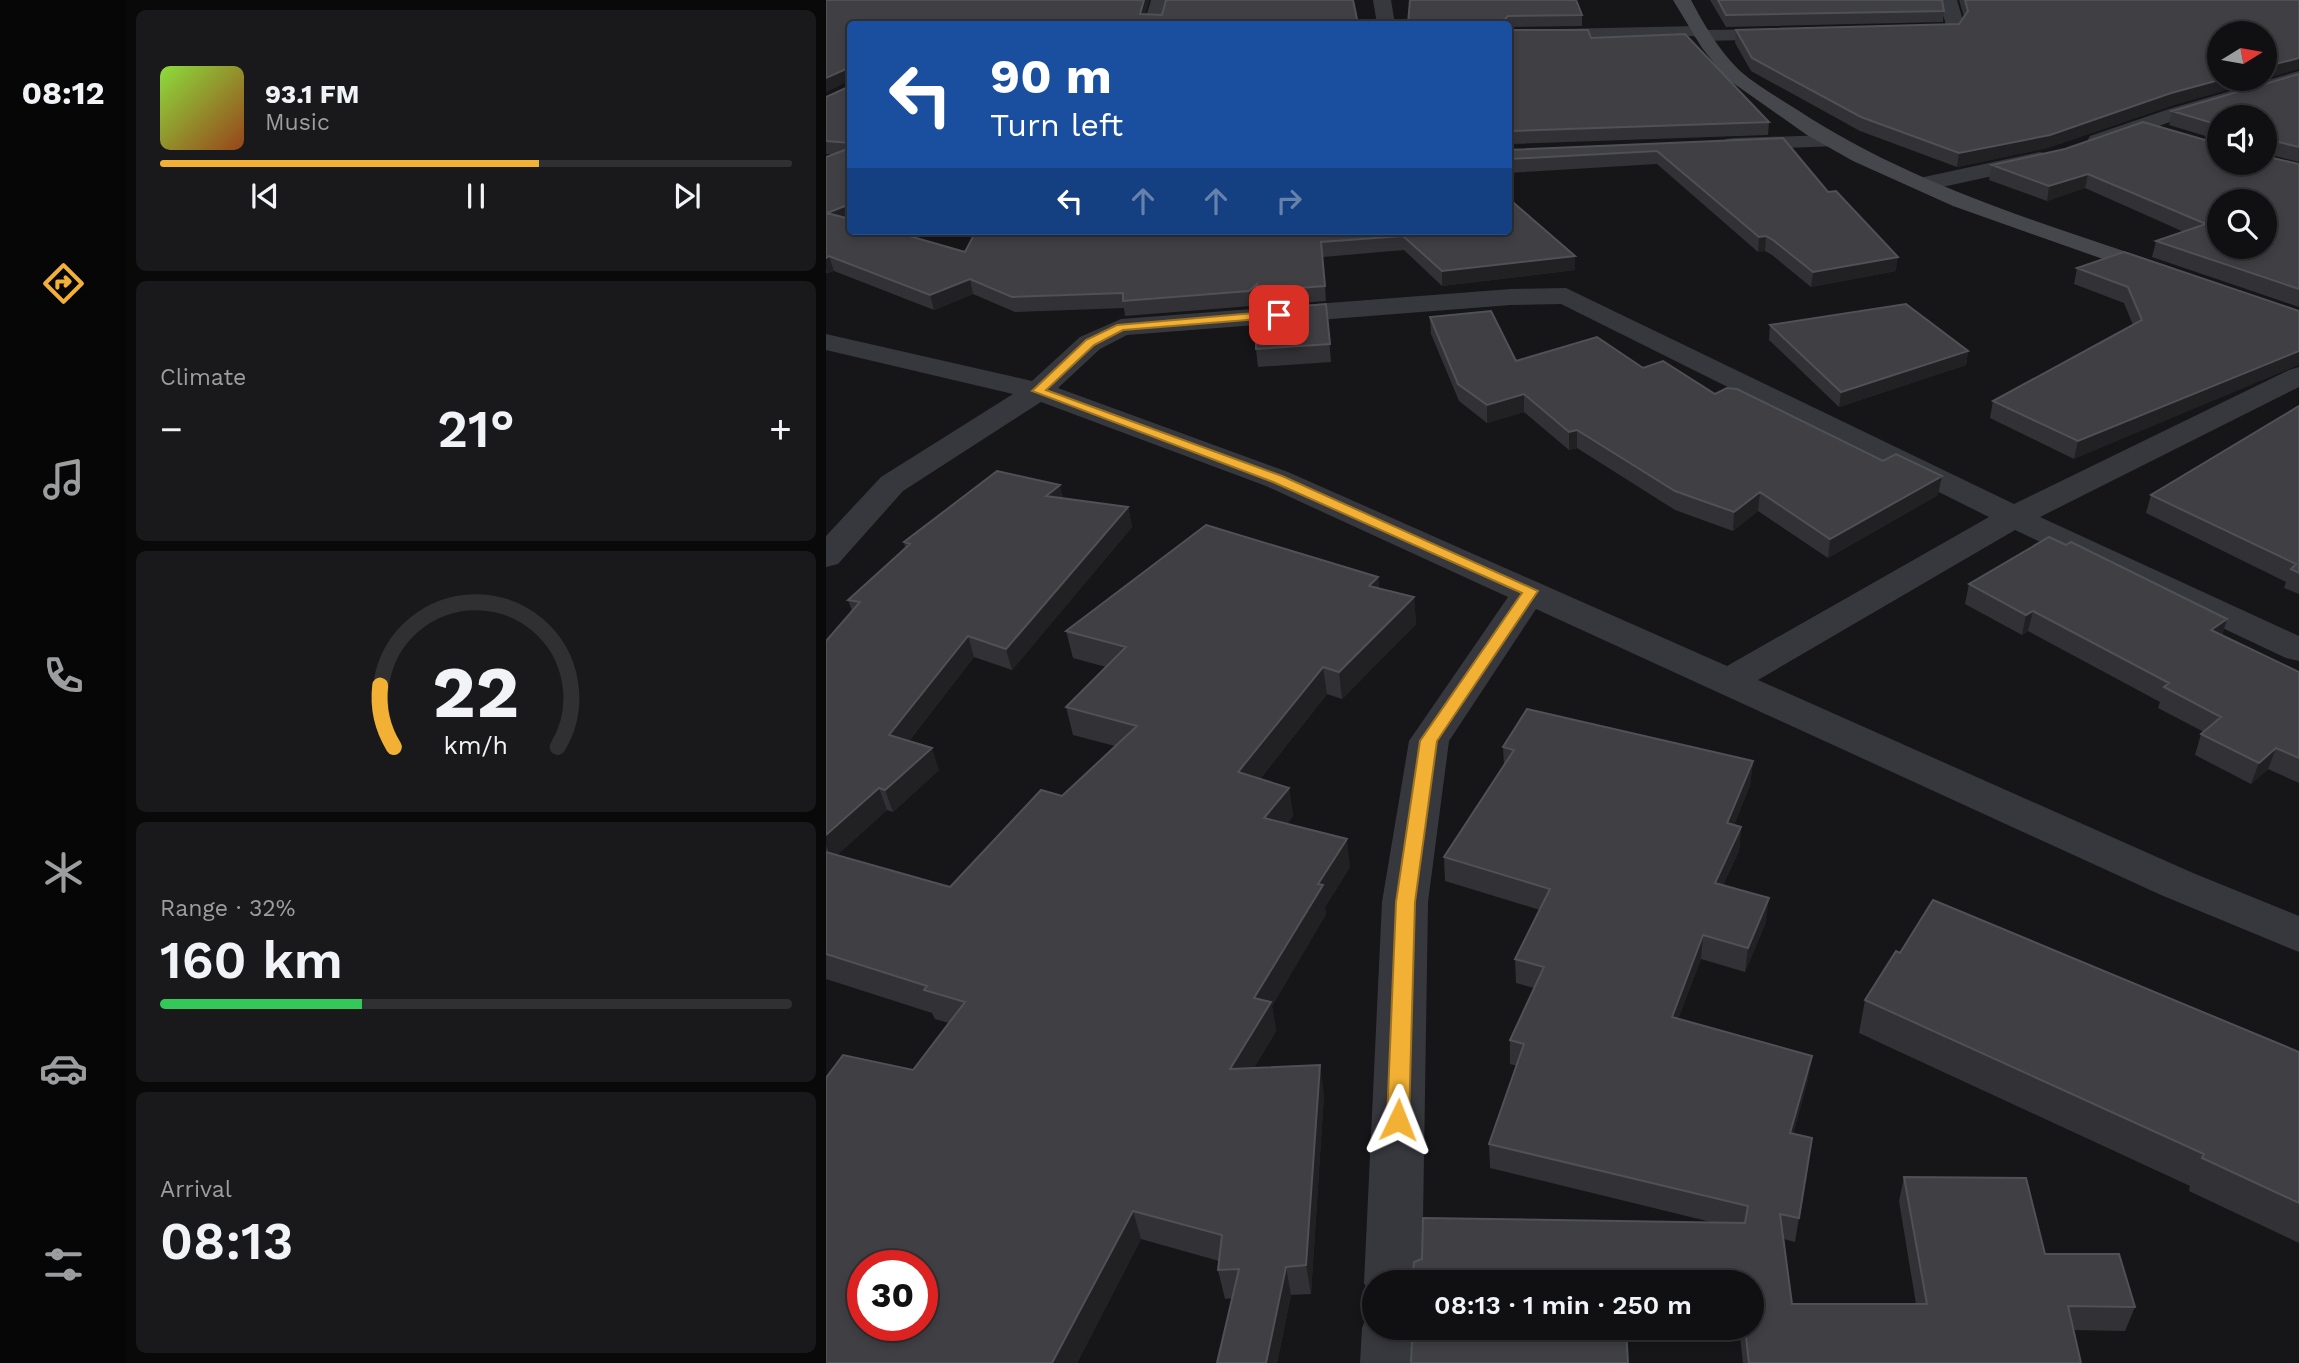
<!DOCTYPE html>
<meta charset="utf-8">
<style>
body{margin:0;font-family:"Work Sans",sans-serif;background:#19191b;color:#f1f3f6;height:100vh;display:flex;flex-direction:column;font-size:26px;white-space:nowrap}
*{box-sizing:border-box;margin:0}
p{font-size:23px;color:#9c9d9f}
.icon{flex:none;width:38px;height:38px;fill:none;stroke:currentColor;stroke-width:2;stroke-linecap:round;stroke-linejoin:round}
.map{position:relative;flex:1;overflow:hidden}
.details{display:flex;flex-direction:column;gap:10px;padding:10px;background:#09090a;width:700px}
.details>*{flex:none}
.banner{position:absolute;left:21px;top:21px;width:665px;height:214px;border-radius:7px;box-shadow:0 4px 10px #0003,0 0 0 2px #303032;background:#1a4fa0;color:#fff;overflow:hidden}
.needle{width:46px;rotate:79deg}
.fabs{position:absolute;left:1381px;top:21px;display:grid;gap:14px}
.fabs a{display:grid;place-items:center;width:70px;height:70px;border-radius:50%;background:#101012;box-shadow:0 4px 10px #0003,0 0 0 2px #303032;font-size:35px}
.speed{position:absolute;left:21px;top:1250px;display:flex;gap:14px;font-size:35px;font-weight:700;text-align:center}
.speed>*{display:grid;place-content:center;width:91px;height:91px;border-radius:50%;background:#101012;box-shadow:0 4px 10px #0003,0 0 0 2px #303032;line-height:1}
.speed .limit{border:10px solid #d22;background:#fff;color:#111}
.pin{position:absolute;display:grid;place-items:center;width:60px;height:60px;color:#fff;margin:-30px;border-radius:14px;box-shadow:0 4px 10px #0006}
.me{position:absolute;width:77px;margin:-38px;rotate:2deg;stroke-linejoin:round;filter:drop-shadow(0 0 5px #0008)}
.turn{display:flex;align-items:center;gap:24px;height:147px;padding:0 28px;font-size:32px}
.turn .icon{width:91px;height:91px;stroke-width:2.5}
.turn b{display:block;font-size:49px;line-height:60px}
.lanes{display:flex;align-items:center;height:66px;padding:0 28px;background:#0003;justify-content:center;gap:35px;direction:ltr}
.lanes .off{opacity:.35}
.big{font-size:52px;font-weight:600;line-height:1.1}
.details .tile{flex:1;display:flex;flex-direction:column;justify-content:center;gap:10px;min-width:0;padding:0 24px;border-radius:10px;background:#19191b}
.details .dial{align-items:center;gap:0}
.dial svg{height:182px;overflow:visible;fill:none;stroke:#303032;stroke-width:7;stroke-linecap:round;text-anchor:middle}
.dial text{fill:#f1f3f6;stroke:none}
.song{display:flex;align-items:center;gap:21px}
.cover{width:84px;height:84px;border-radius:10px;background:linear-gradient(135deg,hsl(90 70% 55%),hsl(20 70% 35%))}
.played{height:7px;border-radius:4px;background:linear-gradient(90deg,#f2b134 60%,#303032 60%)}
.keys{display:flex;justify-content:space-around;direction:ltr}
.heat{display:flex;justify-content:space-between;align-items:center;font-size:38px;direction:ltr}
.charge{height:10px;border-radius:5px;background:linear-gradient(90deg,#34c759 32%,#303032 0)}
.trip{position:absolute;left:536px;top:1270px;width:402px;height:70px;border-radius:35px;background:#101012;box-shadow:0 4px 10px #0003,0 0 0 2px #303032;font-weight:600;line-height:70px;text-align:center}
main{display:flex;flex:1;min-height:0}
.menu{display:flex;flex-direction:column;width:126px;justify-content:space-around;align-items:center;background:#060607;color:#9c9d9f}
.menu .icon{width:49px;height:49px}
.menu .on{color:#f2b134}
.menu b{font-size:32px;color:#f1f3f6}
.map>svg:first-child{display:block}
</style>
<main>
<nav class="menu">
<b>08:12</b>
<svg class="icon on" aria-label="directions" viewBox="0 0 24 24"><path d="M12 3l9 9-9 9-9-9zM9 14v-3h6M13 9l2 2-2 2"/></svg>
<svg class="icon" aria-label="music" viewBox="0 0 24 24"><path d="M9 18V5l10-2v13"/><circle cx="6" cy="18" r="3"/><circle cx="16" cy="16" r="3"/></svg>
<svg class="icon" aria-label="phone" viewBox="0 0 24 24"><path d="M5 4h4l2 5-3 2q2 4 5 5l2-3 5 2v4C11 20 4 13 5 4z"/></svg>
<svg class="icon" aria-label="climate" viewBox="0 0 24 24"><path d="M12 3v18M4 7l16 10M4 17L20 7"/></svg>
<svg class="icon" aria-label="car" viewBox="0 0 24 24"><path d="M5 17H2v-5l4-1 3-4h7l3 4 3 1v5h-3M9 17h6M6 11h13"/><circle cx="7" cy="17" r="2"/><circle cx="17" cy="17" r="2"/></svg>
<svg class="icon" aria-label="filters" viewBox="0 0 24 24"><path d="M4 7h16M4 17h16"/><circle cx="9" cy="7" r="2"/><circle cx="15" cy="17" r="2"/></svg>
</nav>
<section class="details">
<div class="tile">
<div class="song"><i class="cover"></i><div><b>93.1 FM</b><p>Music</p></div></div>
<div class="played"></div>
<div class="keys"><svg class="icon" aria-label="previous" viewBox="0 0 24 24"><path d="M18 5L8 12l10 7zM5 5v14"/></svg><svg class="icon" aria-label="pause" viewBox="0 0 24 24"><path d="M8 5v14M16 5v14"/></svg><svg class="icon" aria-label="next" viewBox="0 0 24 24"><path d="M6 5l10 7-10 7zM19 5v14"/></svg></div>
</div>
<div class="tile"><p>Climate</p>
<div class="heat"><a>−</a><b class="big">21°</b><a>+</a></div>
</div>
<div class="tile dial"><svg viewBox="0 0 100 80">
<path d="M14 69A42 42 0 1 1 86 69"/>
<path d="M14 69A42 42 0 0 1 8 42" stroke="#f2b134"/>
<text x="50" y="56" font-size="32" font-weight="700">22</text>
<text x="50" y="72" font-size="11">km/h</text>
</svg></div>
<div class="tile"><p>Range · 32%</p><b class="big">160 km</b><div class="charge"></div></div>
<div class="tile"><p>Arrival</p><b class="big">08:13</b></div>
</section>
<div class="map">
<svg width="1473" height="1363" viewBox="0 0 1473 1363">
<rect width="100%" height="100%" fill="#161618"/>
<g fill="none" stroke-linecap="round" stroke-linejoin="round">
<path fill="#37383d" fill-rule="evenodd" d="M 325,0 L 343,0 L 336,24 L 318,24 Z
M 547,0 L 565,0 L 569,24 L 551,24 Z
M 1113,0 L 1131,0 L 1138,24 L 1131,34 L 1075,36 L 1072,32 L 1081,27 L 1120,25 Z
M 872,26 L 881,30 L 961,29 L 970,34 L 961,39 L 876,41 L 867,36 L 682,40 L 682,30 Z
M 1473,71 L 1473,83 L 1357,117 L 1280,146 L 1264,146 L 1261,141 L 1264,136 L 1343,109 Z
M 1004,135 L 1012,136 L 1015,141 L 1012,146 L 908,150 L 900,149 L 897,144 L 900,139 L 908,138 Z
M 1214,152 L 1222,154 L 1225,159 L 1222,164 L 1098,191 L 1090,189 L 1087,184 L 1090,179 L 1098,177 Z
M 740,288 L 1188,504 L 1463,370 L 1473,367 L 1473,387 L 1214,517 L 1473,636 L 1473,661 L 1460,658 L 1189,530 L 932,680 L 1367,873 L 1473,916 L 1473,952 L 1335,895 L 710,609 L 623,741 L 602,902 L 596,1283 L 548,1283 L 548,1302 L 538,1283 L 556,902 L 583,741 L 682,597 L 440,486 L 215,402 L 77,491 L 12,564 L 0,567 L 0,536 L 55,477 L 187,394 L 0,350 L 0,334 L 206,381 L 254,337 L 295,319 L 685,289 ZM 735,304 L 1163,517 L 901,666 L 462,472 L 232,388 L 274,349 L 301,335 L 685,305 Z
M 548,1307 L 548,1328 L 594,1328 L 594,1363 L 534,1363 L 536,1328 L 544,1308 Z"/>
<path fill="#45474d" fill-rule="evenodd" d="M 847,0 L 865,0 C 878,25 893,50 913,70 C 930,85 951,97 970,109 C 1085,185 1219,224 1348,268 L 1352,273 L 1348,278 L 1339,281 L 1127,206 L 1027,161 L 981,135 L 900,78 L 876,48 Z"/>
</g>
<path fill="#323236" d="M 0,0 L 323,0 L 319,15 L 532,24 L 24,24 L 24,231 L 139,252 L 682,231 L 749,256 L 749,270 L 616,286 L 578,250 L 497,257 L 500,301 L 433,306 L 432,299 L 425,306 L 299,316 L 298,308 L 189,312 L 147,294 L 108,310 L 8,271 L 1,273 L 0,273 L 0,157 L 6,154 L 0,154 L 0,97 L 22,87 L 22,81 L 0,92 Z
M 584,0 L 756,15 L 756,26 L 682,27 L 682,24 L 582,24 Z
M 884,0 L 1116,0 L 1118,11 L 1117,22 L 900,27 Z
M 1133,0 L 1473,0 L 1342,107 L 1221,148 L 1131,167 L 1034,131 L 925,71 L 909,43 L 910,30 L 1133,24 L 1138,17 Z
M 682,30 L 765,38 L 943,122 L 942,135 L 682,144 Z
M 1473,74 L 1473,162 L 1438,153 L 1438,117 L 1393,117 L 1393,140 L 1343,125 L 1346,111 Z
M 957,138 L 1070,271 L 985,287 L 946,255 L 939,251 L 932,252 L 831,164 L 682,173 L 682,150 Z
M 1393,163 L 1473,164 L 1473,307 L 1326,257 L 1330,241 L 1358,232 L 1259,188 L 1221,201 L 1163,180 L 1166,165 Z
M 1251,268 L 1473,311 L 1248,459 L 1164,418 L 1167,401 L 1307,325 L 1298,303 L 1248,284 Z
M 500,304 L 505,362 L 432,367 L 430,349 Z
M 604,317 L 690,361 L 817,368 L 889,394 L 1112,495 L 1002,558 L 932,511 L 907,531 L 849,510 L 751,448 L 743,450 L 698,412 L 661,423 L 633,401 L 605,334 Z
M 944,325 L 1142,351 L 1140,365 L 1013,407 L 943,340 Z
M 1473,406 L 1473,594 L 1458,588 L 1460,582 L 1320,513 L 1325,495 Z
M 237,498 L 302,507 L 306,527 L 186,670 L 148,657 L 83,741 L 113,770 L 67,812 L 61,810 L 11,855 L 124,887 L 236,796 L 289,746 L 247,735 L 240,707 L 280,667 L 247,658 L 240,631 L 552,577 L 553,588 L 588,597 L 590,624 L 516,699 L 501,694 L 434,779 L 463,788 L 467,816 L 461,824 L 524,867 L 499,907 L 500,914 L 446,1006 L 450,1031 L 428,1068 L 498,1094 L 485,1294 L 465,1295 L 451,1363 L 391,1363 L 407,1298 L 399,1299 L 392,1270 L 393,1261 L 315,1239 L 251,1363 L 0,1363 L 87,1070 L 123,1023 L 109,1019 L 106,1013 L 0,979 L 0,641 L 26,611 L 22,600 L 79,548 L 78,542 Z
M 1240,545 L 1401,619 L 1396,635 L 1473,672 L 1473,783 L 1442,769 L 1425,784 L 1369,755 L 1375,734 L 1378,732 L 1332,708 L 1334,702 L 1202,631 L 1196,635 L 1139,604 L 1143,584 Z
M 677,747 L 927,761 L 924,785 L 908,825 L 915,827 L 913,851 L 897,885 L 940,922 L 919,972 L 875,959 L 852,1019 L 982,1080 L 967,1134 L 986,1138 L 969,1242 L 958,1239 L 966,1304 L 1090,1304 L 1073,1201 L 1078,1177 L 1219,1254 L 1309,1307 L 1299,1331 L 1247,1330 L 1255,1363 L 917,1363 L 913,1328 L 926,1328 L 926,1283 L 889,1223 L 664,1168 L 663,1144 L 691,1066 L 684,1064 L 684,1040 L 708,988 L 690,983 L 689,959 L 714,910 L 619,881 L 618,857 L 678,766 Z
M 1074,953 L 1473,1052 L 1473,1243 L 1363,1191 L 1364,1186 L 1033,1033 L 1039,1000 Z"/>
<path fill="#212124" d="M 318,0 L 323,0 L 316,24 L 314,14 Z
M 1473,58 L 1473,69 L 1342,107 L 1221,148 L 1131,167 L 1133,153 L 1397,79 L 1438,79 L 1438,67 Z
M 20,69 L 23,81 L 0,92 L 0,78 Z
M 1262,174 L 1259,188 L 1221,201 L 1223,186 Z
M 24,204 L 24,219 L 1,213 Z
M 940,236 L 939,251 L 932,252 L 933,237 Z
M 3,256 L 8,271 L 1,273 L 0,269 L 0,258 Z
M 749,256 L 749,270 L 616,286 L 616,271 Z
M 1072,257 L 1070,271 L 985,287 L 987,272 Z
M 144,279 L 147,294 L 108,310 L 104,295 Z
M 431,284 L 432,299 L 425,306 L 423,291 Z
M 1142,351 L 1140,365 L 1013,407 L 1015,392 Z
M 1473,351 L 1473,365 L 1248,459 L 1252,441 Z
M 698,394 L 698,412 L 661,423 L 661,405 Z
M 751,430 L 751,448 L 743,450 L 743,432 Z
M 1116,476 L 1112,495 L 1002,558 L 1004,539 Z
M 234,485 L 239,504 L 220,496 Z
M 934,492 L 932,511 L 907,531 L 908,512 Z
M 302,507 L 306,527 L 186,670 L 180,649 Z
M 552,577 L 554,603 L 543,586 Z
M 588,597 L 590,624 L 516,699 L 513,672 Z
M 1207,611 L 1202,631 L 1196,635 L 1200,615 Z
M 1401,619 L 1395,639 L 1385,630 Z
M 142,636 L 148,657 L 71,756 L 63,735 Z
M 497,667 L 501,694 L 417,800 L 412,772 Z
M 106,748 L 113,770 L 67,812 L 59,790 Z
M 1450,748 L 1442,769 L 1425,784 L 1433,763 Z
M 927,761 L 924,785 L 899,847 L 901,823 Z
M 53,788 L 61,810 L 6,860 L 0,845 L 0,835 Z
M 463,788 L 467,816 L 442,846 L 438,818 Z
M 915,827 L 913,851 L 887,906 L 889,883 Z
M 521,839 L 524,867 L 499,907 L 500,914 L 446,1006 L 450,1031 L 410,1098 L 404,1069 L 428,998 L 492,884 Z
M 943,898 L 940,922 L 919,972 L 922,948 Z
M 877,935 L 875,959 L 844,1041 L 846,1017 Z
M 986,1056 L 982,1080 L 960,1157 L 964,1133 Z
M 494,1065 L 498,1094 L 485,1294 L 480,1265 Z
M 307,1211 L 315,1239 L 251,1363 L 226,1363 Z
M 460,1267 L 465,1295 L 451,1363 L 440,1363 Z"/>
<path fill="#3f3f44" stroke="#4f5156" stroke-width="2" fill-rule="evenodd" d="M 0,0 L 318,0 L 314,14 L 336,15 L 340,0 L 527,0 L 532,24 L 24,24 L 24,143 L 0,141 L 0,97 L 22,87 L 23,69 L 20,69 L 0,78 Z
M 584,0 L 750,0 L 756,15 L 682,16 L 679,19 L 680,24 L 582,24 Z
M 892,0 L 1116,0 L 1118,11 L 900,15 Z
M 1139,0 L 1473,0 L 1473,58 L 1438,67 L 1438,33 L 1393,33 L 1393,79 L 1397,79 L 1345,93 L 1224,135 L 1133,153 L 1035,117 L 926,58 L 910,30 L 1133,24 L 1142,11 Z
M 682,30 L 762,30 L 765,38 L 859,34 L 943,122 L 682,131 Z
M 1473,74 L 1473,147 L 1440,139 L 1438,146 L 1438,117 L 1393,117 L 1393,125 L 1346,111 Z
M 1317,122 L 1393,144 L 1393,163 L 1438,163 L 1438,156 L 1473,164 L 1473,289 L 1330,241 L 1380,224 L 1262,174 L 1223,186 L 1166,165 L 1239,149 ZM 1393,201 L 1438,201 L 1438,247 L 1393,247 Z
M 957,138 L 1002,192 L 1010,191 L 1072,257 L 987,272 L 947,240 L 940,236 L 933,237 L 831,151 L 682,159 L 682,150 Z
M 24,148 L 24,204 L 1,213 L 24,219 L 24,231 L 66,231 L 139,252 L 150,231 L 682,231 L 682,198 L 749,256 L 616,271 L 577,236 L 495,242 L 499,286 L 431,291 L 431,284 L 423,291 L 297,301 L 297,293 L 186,297 L 144,279 L 104,295 L 3,256 L 0,258 L 0,157 Z
M 1298,252 L 1473,311 L 1473,351 L 1252,441 L 1167,401 L 1316,320 L 1302,287 L 1251,268 Z
M 500,304 L 504,344 L 430,349 L 430,310 Z
M 1080,304 L 1142,351 L 1015,392 L 944,325 Z
M 665,311 L 690,361 L 771,337 L 817,368 L 837,361 L 889,394 L 901,388 L 911,389 L 1057,461 L 1070,454 L 1116,476 L 1004,539 L 934,492 L 908,512 L 849,491 L 751,430 L 743,432 L 698,394 L 661,405 L 632,384 L 604,317 Z
M 1473,406 L 1473,573 L 1465,569 L 1470,564 L 1325,495 Z
M 171,471 L 234,485 L 220,496 L 302,507 L 180,649 L 142,636 L 63,735 L 106,748 L 59,790 L 53,788 L 0,835 L 0,641 L 34,602 L 22,600 L 84,544 L 78,542 Z
M 380,525 L 552,577 L 543,586 L 588,597 L 513,672 L 497,667 L 412,772 L 463,788 L 438,818 L 521,839 L 492,884 L 497,885 L 428,998 L 445,1002 L 404,1069 L 494,1065 L 480,1265 L 460,1267 L 440,1363 L 391,1363 L 413,1269 L 392,1270 L 396,1235 L 307,1211 L 226,1363 L 0,1363 L 0,1078 L 17,1055 L 87,1070 L 139,1002 L 98,990 L 101,986 L 0,954 L 0,852 L 124,887 L 215,790 L 236,796 L 311,726 L 240,707 L 300,647 L 240,631 ZM 37,1265 L 96,1265 L 96,1325 L 37,1325 Z
M 1223,537 L 1240,545 L 1245,542 L 1401,619 L 1385,630 L 1473,672 L 1473,758 L 1450,748 L 1433,763 L 1375,734 L 1395,717 L 1338,687 L 1343,683 L 1207,611 L 1200,615 L 1143,584 Z
M 701,709 L 927,761 L 901,823 L 915,827 L 889,883 L 943,898 L 922,948 L 877,935 L 846,1017 L 986,1056 L 964,1133 L 986,1138 L 973,1218 L 954,1214 L 966,1304 L 1101,1304 L 1078,1177 L 1200,1178 L 1219,1254 L 1293,1254 L 1309,1307 L 1242,1306 L 1255,1363 L 923,1363 L 919,1328 L 926,1328 L 926,1283 L 586,1283 L 588,1262 L 596,1259 L 597,1218 L 919,1223 L 922,1206 L 663,1144 L 698,1044 L 684,1040 L 718,967 L 689,959 L 724,889 L 618,857 L 688,750 L 677,747 Z
M 1107,900 L 1473,1052 L 1473,1203 L 1376,1158 L 1378,1154 L 1039,1000 L 1070,951 L 1074,953 Z
M 594,1328 L 800,1328 L 802,1363 L 585,1363 L 586,1342 L 594,1340 Z"/>
<path fill="#f2b134" stroke="#9d7322" stroke-width="2" d="M 453,311 L 459,315 L 457,317 L 297,330 L 268,345 L 220,390 L 456,476 L 712,591 L 611,741 L 589,902 L 583,1120 L 580,1126 L 572,1129 L 565,1126 L 561,1120 L 570,902 L 594,741 L 696,593 L 447,482 L 206,391 L 260,340 L 291,325 Z"/>
</svg>
<div class="fabs">
<a><svg class="needle" viewBox="-14 -14 28 28"><path d="M0-13l5 13h-10z" fill="#e53935"/><path d="M0 13l5-13h-10z" fill="#9c9d9f"/></svg></a>
<a><svg class="icon" aria-label="sound" viewBox="0 0 24 24"><path d="M4 9h4l5-4v14l-5-4H4zM17 9q2 3 0 6"/></svg></a>
<a><svg class="icon" aria-label="search" viewBox="0 0 24 24"><circle cx="10" cy="10" r="6"/><path d="M15 15l6 6"/></svg></a>
</div>
<div class="speed"><div class="limit">30</div></div>
<div class="pin" style="left:453px;top:315px;background:#d93025"><svg class="icon" aria-label="arrive" viewBox="0 0 24 24"><path d="M6 21V4h12l-3 4 3 4H6"/></svg></div>
<svg class="me" style="left:572px;top:1120px" viewBox="-20 -20 40 40"><path d="M0-17L14 15 0 8-14 15z" fill="#f2b134" stroke="#fff" stroke-width="4"/></svg>
<div class="trip">08:13 · 1 min · 250 m</div>
<div class="banner">
<div class="turn"><svg class="icon" aria-label="left" viewBox="0 0 24 24"><path d="M17 20v-9H6M10 6l-5 5 5 5"/></svg><div><b>90 m</b>Turn left</div></div>
<div class="lanes"><svg class="icon" aria-label="left" viewBox="0 0 24 24"><path d="M17 20v-9H6M10 6l-5 5 5 5"/></svg><svg class="icon off" aria-label="ahead" viewBox="0 0 24 24"><path d="M12 20V5M6 11l6-6 6 6"/></svg><svg class="icon off" aria-label="ahead" viewBox="0 0 24 24"><path d="M12 20V5M6 11l6-6 6 6"/></svg><svg class="icon off" aria-label="right" viewBox="0 0 24 24"><path d="M7 20v-9h11M14 6l5 5-5 5"/></svg></div>
</div>
</div>
</main>
